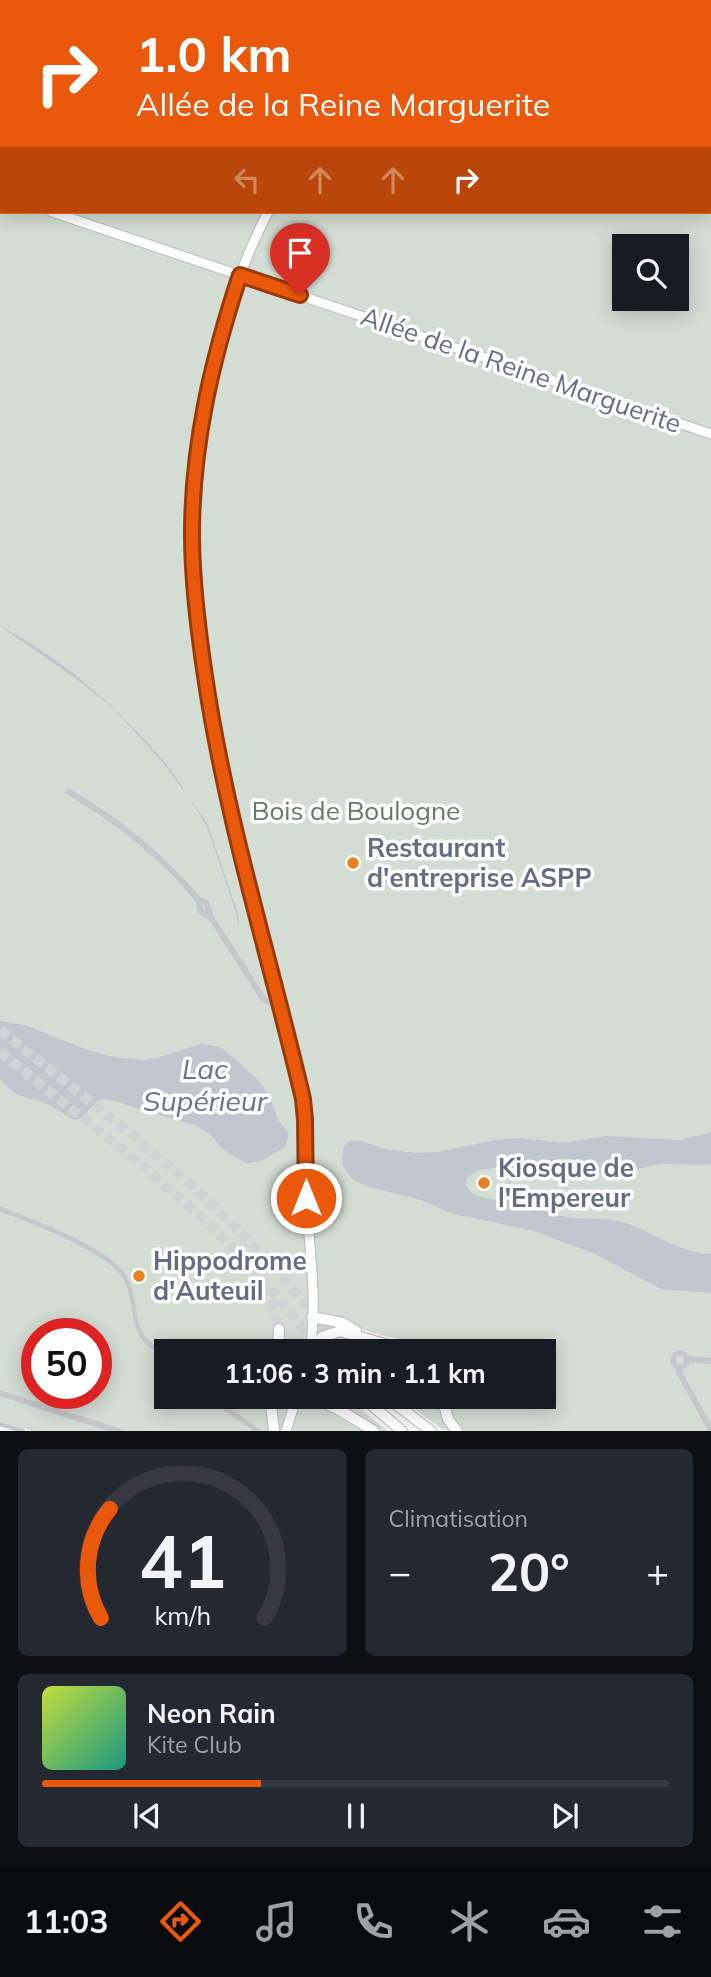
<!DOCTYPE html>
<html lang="fr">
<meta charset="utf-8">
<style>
body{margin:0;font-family:Mulish,sans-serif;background:#242831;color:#f1f3f6;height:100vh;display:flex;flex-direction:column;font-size:26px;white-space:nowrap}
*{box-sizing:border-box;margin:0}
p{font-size:23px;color:#9ea1a6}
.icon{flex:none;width:38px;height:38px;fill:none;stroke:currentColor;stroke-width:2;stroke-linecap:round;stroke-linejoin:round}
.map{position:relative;height:1431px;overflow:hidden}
.side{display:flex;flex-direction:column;gap:18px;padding:18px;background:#0d0f14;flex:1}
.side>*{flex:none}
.guide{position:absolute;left:0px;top:0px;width:712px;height:214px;box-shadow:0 4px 18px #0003;background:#ea580c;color:#fff;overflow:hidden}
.controls{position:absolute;left:612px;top:234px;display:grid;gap:14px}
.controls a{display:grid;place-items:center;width:77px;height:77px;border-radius:0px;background:#171b24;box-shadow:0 4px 18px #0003;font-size:35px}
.speed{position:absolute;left:21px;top:1318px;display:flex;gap:14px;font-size:35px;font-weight:700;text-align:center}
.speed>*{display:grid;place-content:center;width:91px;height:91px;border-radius:50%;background:#171b24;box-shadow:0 4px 18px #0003;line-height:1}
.speed .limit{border:10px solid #d22;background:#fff;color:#111}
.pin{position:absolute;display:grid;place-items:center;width:60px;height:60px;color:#fff;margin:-72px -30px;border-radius:50% 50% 50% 0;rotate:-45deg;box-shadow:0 0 7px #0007}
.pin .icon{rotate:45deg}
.me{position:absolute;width:77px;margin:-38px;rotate:0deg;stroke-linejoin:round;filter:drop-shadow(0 0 5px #0008)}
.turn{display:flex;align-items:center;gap:24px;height:147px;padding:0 21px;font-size:32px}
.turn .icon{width:91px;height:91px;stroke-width:2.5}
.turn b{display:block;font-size:49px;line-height:60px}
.lanes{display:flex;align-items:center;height:66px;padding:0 21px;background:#0003;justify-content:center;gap:35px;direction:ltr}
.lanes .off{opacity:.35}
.big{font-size:52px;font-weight:700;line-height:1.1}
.side .card{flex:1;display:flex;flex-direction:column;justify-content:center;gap:10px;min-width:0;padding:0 24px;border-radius:10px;background:#242831}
.side .dial{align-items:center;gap:0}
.dial svg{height:182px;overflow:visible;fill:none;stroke:#363941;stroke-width:7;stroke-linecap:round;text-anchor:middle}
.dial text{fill:#f1f3f6;stroke:none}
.song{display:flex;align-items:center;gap:21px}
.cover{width:84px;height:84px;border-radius:10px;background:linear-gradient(135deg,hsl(70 70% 55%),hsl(170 70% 35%))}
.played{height:7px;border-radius:4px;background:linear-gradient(90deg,#ea580c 35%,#363941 35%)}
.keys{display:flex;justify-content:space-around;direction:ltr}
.heat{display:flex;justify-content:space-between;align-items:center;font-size:38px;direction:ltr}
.side .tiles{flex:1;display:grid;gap:18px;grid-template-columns:1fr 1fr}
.card:last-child{grid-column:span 2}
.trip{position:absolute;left:154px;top:1339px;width:402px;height:70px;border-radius:0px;background:#171b24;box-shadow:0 4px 18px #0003;font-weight:700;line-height:70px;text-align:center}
.tab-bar{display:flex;height:112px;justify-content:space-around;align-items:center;background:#090b0e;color:#9ea1a6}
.tab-bar .icon{width:49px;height:49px}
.tab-bar .active{color:#ea580c}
.tab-bar b{font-size:32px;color:#f1f3f6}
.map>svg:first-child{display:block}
</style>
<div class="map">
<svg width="711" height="1431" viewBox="0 0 711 1431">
<rect width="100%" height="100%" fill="#f5f6f2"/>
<path fill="#d4ddd3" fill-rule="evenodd" d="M 0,0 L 711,0 L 711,1431 L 463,1431 L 453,1421 L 446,1397 L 544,1396 L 544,1351 L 431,1351 C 412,1337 382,1339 361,1328 L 355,1339 L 387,1351 L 356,1351 L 344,1343 L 331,1351 L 166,1351 L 166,1396 L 314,1397 L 341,1416 L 331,1413 L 365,1431 L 32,1431 L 0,1421 ZM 2,2 L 710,2 L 710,212 L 2,212 ZM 625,247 L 677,247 L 677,299 L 625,299 ZM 37,1334 L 96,1334 L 96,1393 L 37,1393 Z
M 318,1397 L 348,1397 L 354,1404 L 357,1404 L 364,1412 L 388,1431 L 379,1431 Z
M 398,1397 L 408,1399 L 438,1397 L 453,1431 L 442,1429 Z"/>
<path fill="#c0c7ce" d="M 0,626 C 59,656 110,701 154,750 C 165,763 178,777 185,793 L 165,765 L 115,710 L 82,683 Z
M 188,796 L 208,825 L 238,914 L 239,929 L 236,913 L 207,827 Z
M 0,1021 L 25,1025 L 90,1051 L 114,1057 L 143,1060 L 156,1058 L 202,1044 L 221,1047 L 257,1079 L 269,1096 L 278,1120 L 289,1134 L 285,1147 L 262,1161 L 246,1163 L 226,1152 L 209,1133 L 194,1125 L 107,1099 L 99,1100 L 80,1119 L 72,1119 L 48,1104 L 16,1094 L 0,1080 Z
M 711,1132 L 711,1165 L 661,1164 L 626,1171 L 584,1174 L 504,1167 L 478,1170 L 467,1178 L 466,1186 C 477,1204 503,1197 520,1202 C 536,1206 550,1215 567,1217 C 586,1221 606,1216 625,1223 C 654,1232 680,1254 711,1254 L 711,1293 L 661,1289 L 595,1254 L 534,1231 L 454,1214 L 418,1199 L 368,1187 L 352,1179 L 343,1166 L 342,1158 L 344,1146 L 349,1141 L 360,1141 L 385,1149 L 416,1153 L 438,1152 L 495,1140 L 519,1138 L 564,1143 L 607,1136 L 681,1140 Z"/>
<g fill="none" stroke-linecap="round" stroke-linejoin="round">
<path stroke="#d1d4d6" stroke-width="4.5" stroke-dasharray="4.5 2" stroke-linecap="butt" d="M 211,1396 L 217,1402"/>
<path stroke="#d1d4d6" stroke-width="10" stroke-dasharray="10 5" stroke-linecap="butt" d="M 0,1030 C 76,1091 156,1150 226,1218 C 267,1257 303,1301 338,1346
M 0,1052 C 72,1110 147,1166 215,1230 C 254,1267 288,1309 321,1351
M 264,1287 L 272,1305 L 279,1329"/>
<g stroke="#babcc2" stroke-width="11">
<path id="secondary" d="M 405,2 L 407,0
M 0,194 L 2,195
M 52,212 L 711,434
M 268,212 C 218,310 193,424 192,534 C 191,604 204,675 217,744 C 225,787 233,831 244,874 C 263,949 285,1024 303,1099 C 306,1132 304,1163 306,1196 C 309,1247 318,1299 310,1351
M 286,1431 L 297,1396"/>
</g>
<g stroke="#b8b9bd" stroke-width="12">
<path id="trunk" d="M 312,1317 L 343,1323 L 356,1331
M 338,1346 L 344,1351
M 403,1346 L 424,1351
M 278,1351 L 279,1329
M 312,1351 L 322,1337 L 340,1331 L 409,1351
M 270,1396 L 274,1431
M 361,1396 L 402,1431
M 385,1396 L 431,1431
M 442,1396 L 448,1419 L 457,1431
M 296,1401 C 317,1391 355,1420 374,1431"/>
</g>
<path stroke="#c6c7cc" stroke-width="4.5" d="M 0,1209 C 31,1221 111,1250 126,1279 C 135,1295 132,1316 140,1332 C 145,1343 158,1350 166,1359
M 217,1402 L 258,1431
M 0,1424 L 23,1431"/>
<path stroke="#c6c7cc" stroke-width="6" d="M 69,792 C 118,821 163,856 199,901
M 212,919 L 200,910 L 199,901 L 206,902 L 212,919 L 264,1000 L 278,1005
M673 1360a7 7 0 1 1 14 0a7 7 0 1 1-14 0Z
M 687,1359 L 711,1361
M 680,1367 L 679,1372 L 711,1430
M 0,1393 L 118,1431"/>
<use href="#secondary" stroke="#fff" stroke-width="9"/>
<use href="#trunk" stroke="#fff" stroke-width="10"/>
</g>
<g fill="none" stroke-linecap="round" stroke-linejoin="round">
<g stroke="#983908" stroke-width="18">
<path id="route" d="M 300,295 L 240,275 C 212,359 192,445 192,534 C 192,582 198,629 205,676 C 226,820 270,958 303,1099 L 305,1120 L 306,1198"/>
</g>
<use href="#route" stroke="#ea580c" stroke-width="12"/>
</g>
<g fill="#e8811f" stroke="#fff" stroke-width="2.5">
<circle cx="353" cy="863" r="7"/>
<circle cx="484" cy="1183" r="7"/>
<circle cx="139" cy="1276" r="7"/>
</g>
<g text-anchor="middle" stroke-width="7" stroke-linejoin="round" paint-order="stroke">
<g font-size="26" fill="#646d84" stroke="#fff">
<text transform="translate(521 370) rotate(19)" y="9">Allée de la Reine Marguerite</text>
</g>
<g font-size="26" fill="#637b64" stroke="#fff">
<text x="356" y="820">Bois de Boulogne</text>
</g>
<g font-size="26" font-weight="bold" fill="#646d84" stroke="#fff" text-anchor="start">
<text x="367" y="857">Restaurant<tspan x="367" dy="30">d'entreprise ASPP</tspan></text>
<text x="498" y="1177">Kiosque de<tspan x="498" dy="30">l'Empereur</tspan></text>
<text x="153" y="1270">Hippodrome<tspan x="153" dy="30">d'Auteuil</tspan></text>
</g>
<g font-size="28" font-style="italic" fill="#647588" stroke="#fff">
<text x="205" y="1079">Lac<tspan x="205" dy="32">Supérieur</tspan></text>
</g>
</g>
</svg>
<div class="controls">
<a><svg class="icon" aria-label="search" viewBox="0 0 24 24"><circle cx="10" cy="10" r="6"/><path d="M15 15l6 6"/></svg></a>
</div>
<div class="speed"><div class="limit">50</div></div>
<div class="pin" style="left:300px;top:295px;background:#d93025"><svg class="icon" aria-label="arrive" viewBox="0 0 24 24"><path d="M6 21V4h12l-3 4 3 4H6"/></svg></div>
<svg class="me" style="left:306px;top:1198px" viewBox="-20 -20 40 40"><circle r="17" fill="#ea580c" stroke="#fff" stroke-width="3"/><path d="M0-11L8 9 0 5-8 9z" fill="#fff"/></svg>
<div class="trip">11:06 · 3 min · 1.1 km</div>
<div class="guide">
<div class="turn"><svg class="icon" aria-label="right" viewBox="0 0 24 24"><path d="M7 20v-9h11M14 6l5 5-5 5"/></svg><div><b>1.0 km</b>Allée de la Reine Marguerite</div></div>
<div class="lanes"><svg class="icon off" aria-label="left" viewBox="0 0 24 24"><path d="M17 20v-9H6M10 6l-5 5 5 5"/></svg><svg class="icon off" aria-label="ahead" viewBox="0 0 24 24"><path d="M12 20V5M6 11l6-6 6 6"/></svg><svg class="icon off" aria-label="ahead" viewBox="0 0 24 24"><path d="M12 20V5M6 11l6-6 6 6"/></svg><svg class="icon" aria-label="right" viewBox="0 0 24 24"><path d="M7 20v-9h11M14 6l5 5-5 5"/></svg></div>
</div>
</div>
<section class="side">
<div class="tiles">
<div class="card dial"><svg viewBox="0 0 100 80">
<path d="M14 69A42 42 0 1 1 86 69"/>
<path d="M14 69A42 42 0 0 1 18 21" stroke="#ea580c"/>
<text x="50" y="56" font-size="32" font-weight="700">41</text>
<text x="50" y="72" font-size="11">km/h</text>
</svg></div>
<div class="card"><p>Climatisation</p>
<div class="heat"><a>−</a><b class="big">20°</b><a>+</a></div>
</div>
<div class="card">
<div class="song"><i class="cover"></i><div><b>Neon Rain</b><p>Kite Club</p></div></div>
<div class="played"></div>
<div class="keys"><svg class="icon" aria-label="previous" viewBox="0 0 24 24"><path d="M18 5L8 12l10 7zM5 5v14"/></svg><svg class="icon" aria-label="pause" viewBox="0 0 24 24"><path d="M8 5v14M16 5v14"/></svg><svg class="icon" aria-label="next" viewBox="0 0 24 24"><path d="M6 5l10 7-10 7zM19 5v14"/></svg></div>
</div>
</div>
</section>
<nav class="tab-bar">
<b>11:03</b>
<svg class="icon active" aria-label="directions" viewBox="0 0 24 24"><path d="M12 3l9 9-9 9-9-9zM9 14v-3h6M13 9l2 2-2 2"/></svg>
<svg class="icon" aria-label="music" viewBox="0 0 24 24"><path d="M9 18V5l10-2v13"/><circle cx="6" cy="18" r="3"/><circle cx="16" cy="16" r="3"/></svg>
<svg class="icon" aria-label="phone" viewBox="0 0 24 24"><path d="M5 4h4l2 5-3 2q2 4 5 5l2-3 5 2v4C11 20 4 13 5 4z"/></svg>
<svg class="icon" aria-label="climate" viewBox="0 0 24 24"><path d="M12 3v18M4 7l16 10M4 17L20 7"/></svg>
<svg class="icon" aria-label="car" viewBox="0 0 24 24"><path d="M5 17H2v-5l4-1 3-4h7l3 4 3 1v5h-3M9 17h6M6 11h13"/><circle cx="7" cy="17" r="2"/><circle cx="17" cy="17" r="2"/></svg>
<svg class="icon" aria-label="filters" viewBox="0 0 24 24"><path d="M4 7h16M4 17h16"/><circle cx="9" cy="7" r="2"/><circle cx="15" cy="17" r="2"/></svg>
</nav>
